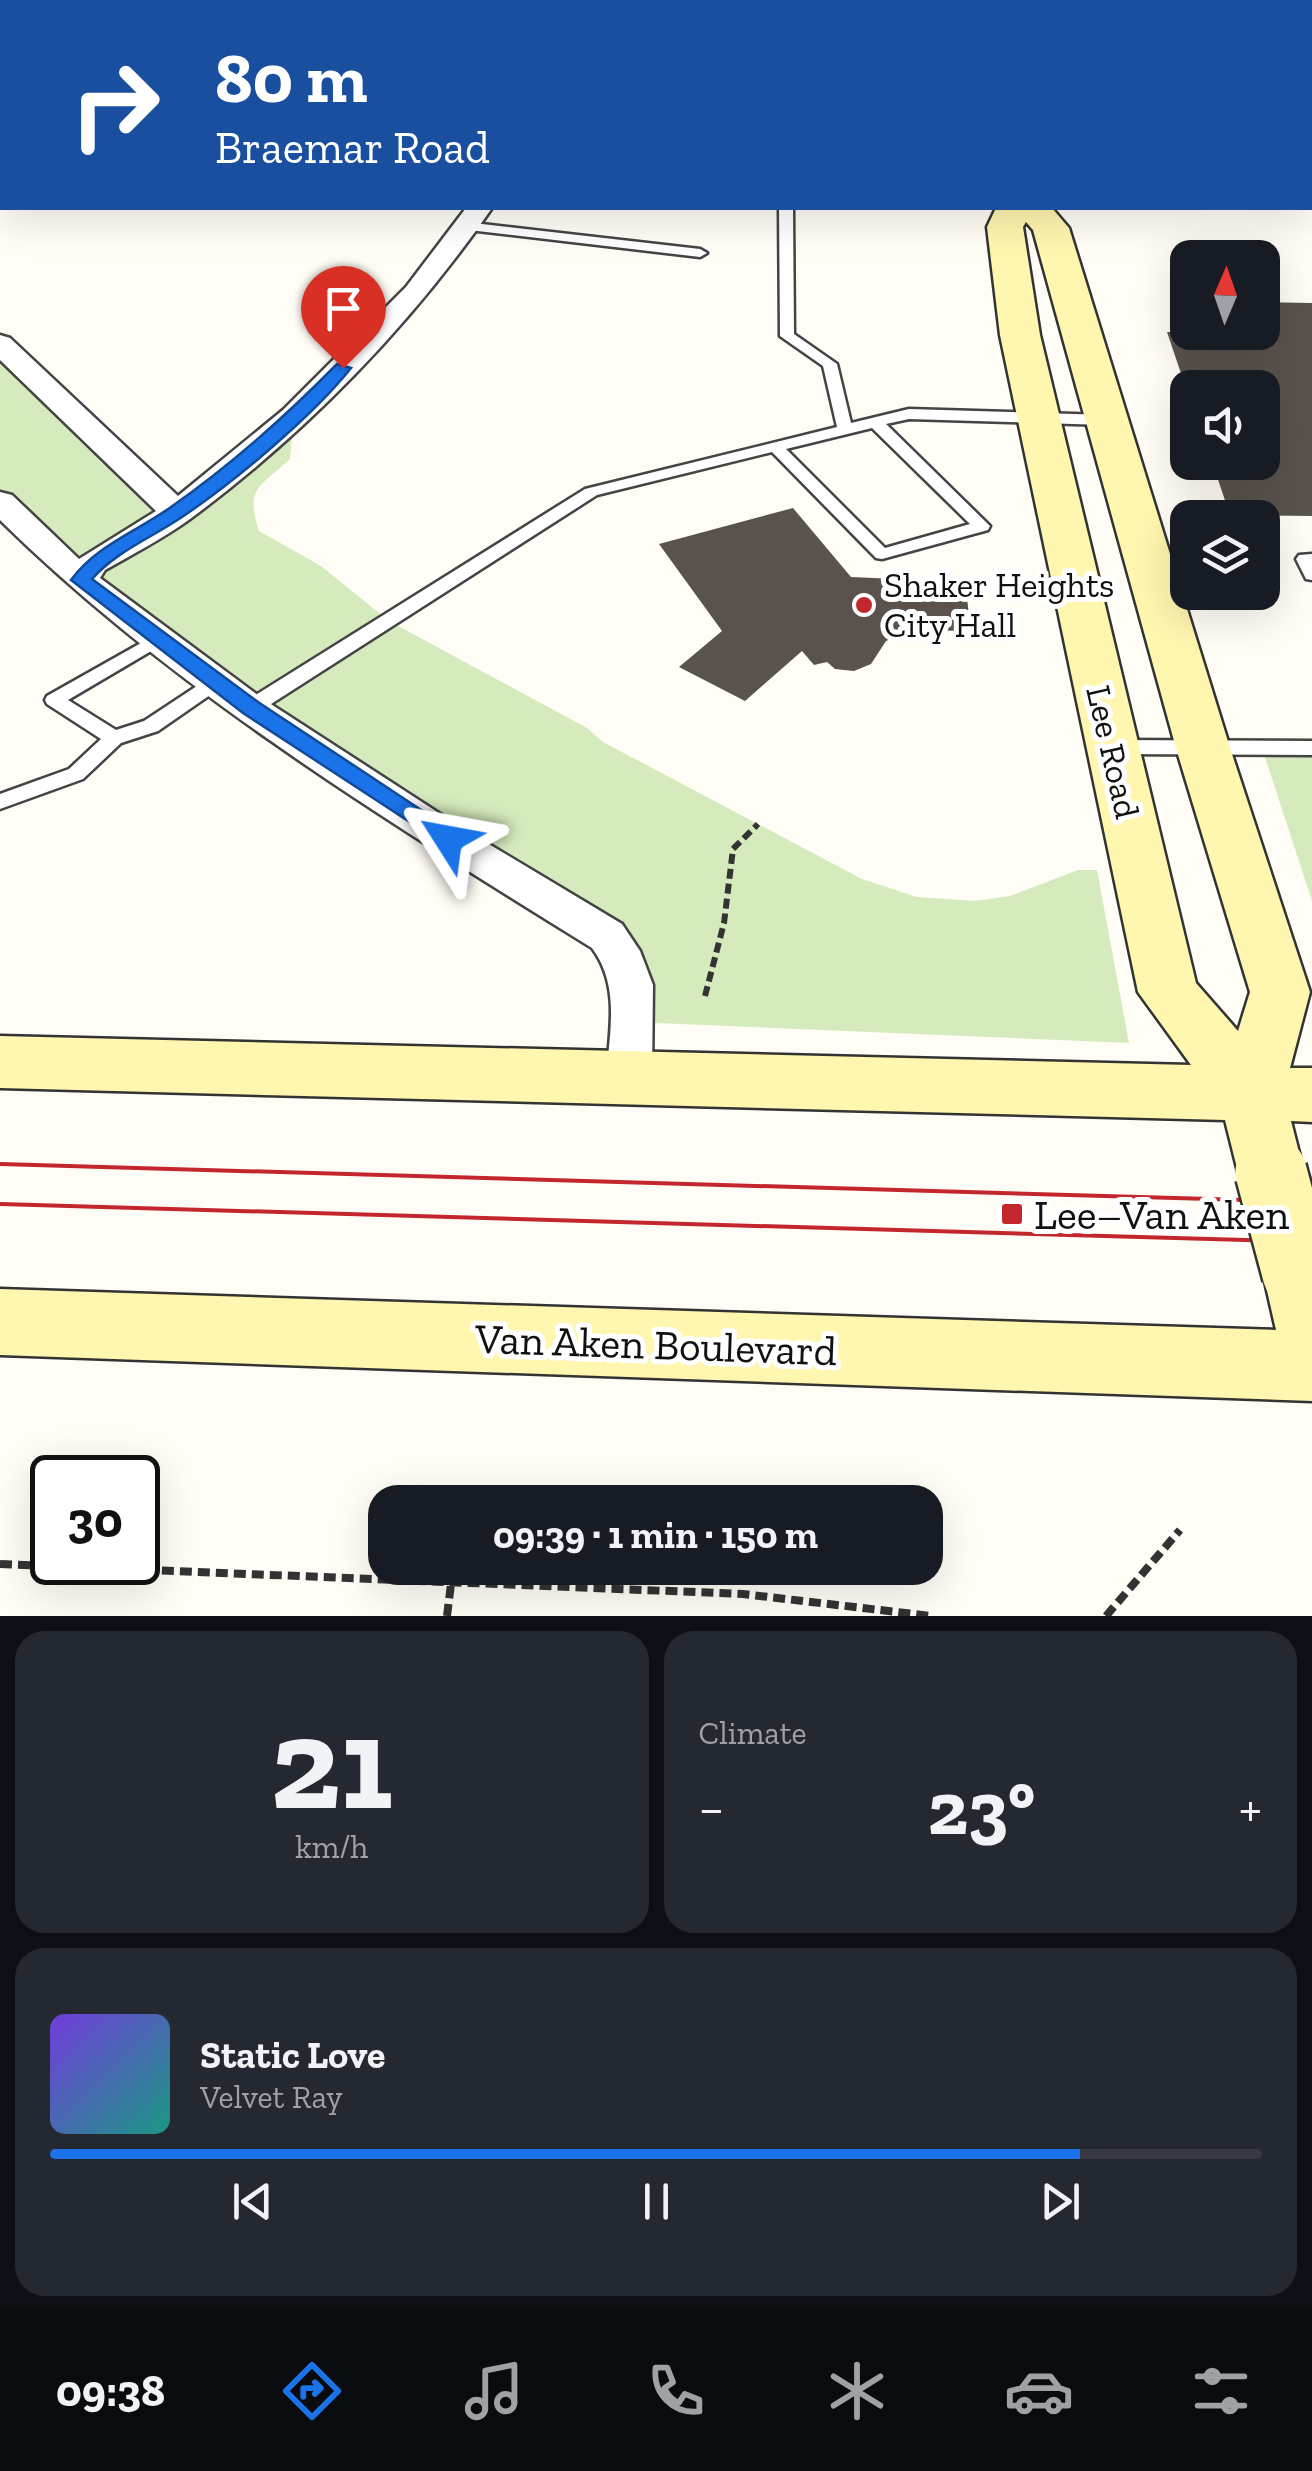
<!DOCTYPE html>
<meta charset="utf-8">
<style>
body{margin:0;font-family:"Zilla Slab",serif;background:#242831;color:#f1f3f6;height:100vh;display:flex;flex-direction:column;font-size:38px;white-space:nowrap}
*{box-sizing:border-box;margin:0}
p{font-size:32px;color:#9ea1a6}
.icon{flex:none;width:55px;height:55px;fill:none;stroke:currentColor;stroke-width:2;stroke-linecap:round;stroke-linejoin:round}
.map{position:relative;height:1616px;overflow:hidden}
.side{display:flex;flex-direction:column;gap:15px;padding:15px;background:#0d0f14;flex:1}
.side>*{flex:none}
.guide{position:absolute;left:0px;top:0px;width:1312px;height:210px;box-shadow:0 10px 40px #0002;background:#1a4fa0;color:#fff;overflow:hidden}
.needle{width:65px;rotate:2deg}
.buttons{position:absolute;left:1170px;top:240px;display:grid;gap:20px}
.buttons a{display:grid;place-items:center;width:110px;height:110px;border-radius:20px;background:#171b24;box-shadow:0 10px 40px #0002;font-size:50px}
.speed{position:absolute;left:30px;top:1455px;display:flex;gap:20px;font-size:50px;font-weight:700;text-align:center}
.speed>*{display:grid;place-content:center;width:130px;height:130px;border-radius:50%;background:#171b24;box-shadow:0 10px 40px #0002;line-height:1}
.speed .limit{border:5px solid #111;border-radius:15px;background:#fff;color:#111}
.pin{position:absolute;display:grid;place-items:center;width:85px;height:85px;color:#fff;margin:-102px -42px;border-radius:50% 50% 50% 0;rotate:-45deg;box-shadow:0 0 10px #0007}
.pin .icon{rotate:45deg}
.me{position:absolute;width:110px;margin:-55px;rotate:304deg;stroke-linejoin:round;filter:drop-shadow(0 0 8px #0008)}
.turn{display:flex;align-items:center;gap:35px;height:210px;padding:0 50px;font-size:45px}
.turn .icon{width:130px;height:130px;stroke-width:2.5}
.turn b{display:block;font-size:70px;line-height:85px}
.big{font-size:75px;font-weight:800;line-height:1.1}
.side .widget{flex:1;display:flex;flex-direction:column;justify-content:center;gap:15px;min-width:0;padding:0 35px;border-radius:30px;background:#242831}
.side .dial{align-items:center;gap:0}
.dial b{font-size:130px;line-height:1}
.song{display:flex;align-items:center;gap:30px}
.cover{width:120px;height:120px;border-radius:15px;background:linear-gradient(135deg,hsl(260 70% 55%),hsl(170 70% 35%))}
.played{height:10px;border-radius:5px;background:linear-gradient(90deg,#1a73e8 85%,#363941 85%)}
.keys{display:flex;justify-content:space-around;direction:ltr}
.heat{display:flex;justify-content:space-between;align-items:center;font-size:55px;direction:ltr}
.side .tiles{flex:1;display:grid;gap:15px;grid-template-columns:1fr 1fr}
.widget:last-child{grid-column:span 2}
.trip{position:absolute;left:368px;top:1485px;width:575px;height:100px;border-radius:30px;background:#171b24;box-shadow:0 10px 40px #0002;font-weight:800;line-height:100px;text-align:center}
.menu{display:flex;height:160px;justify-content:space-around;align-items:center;background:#090b0e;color:#9ea1a6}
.menu .icon{width:70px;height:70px}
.menu .on{color:#1a73e8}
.menu b{font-size:45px;color:#f1f3f6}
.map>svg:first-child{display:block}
</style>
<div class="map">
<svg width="1312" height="1616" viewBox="0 0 1312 1616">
<rect width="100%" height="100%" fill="#fffdf5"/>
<path fill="#d5ebbd" d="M 0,344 L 176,512 L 294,417 L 290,459 C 259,488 245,487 259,531 L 321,566 L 389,621 L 587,728 L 603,742 L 862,879 L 917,897 L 975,901 L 1010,896 L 1078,870 L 1097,870 L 1129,1043 L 632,1022 L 631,970 L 250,708 L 0,502 Z
M 1262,748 L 1312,748 L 1312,901 Z"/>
<path fill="#5a524d" d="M 1262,302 L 1312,303 L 1312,516 L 1230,515 L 1212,462 L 1262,462 L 1262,388 L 1186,388 L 1167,332 L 1262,332 Z
M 793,508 L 851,577 L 965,582 L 971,631 L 914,630 L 886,641 L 871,664 L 854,671 L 835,669 L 827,662 L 814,665 L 802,651 L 745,701 L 679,667 L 722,631 L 659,544 Z"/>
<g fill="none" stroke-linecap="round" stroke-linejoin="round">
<g stroke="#444" stroke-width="5">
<path id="service" d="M 779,208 L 793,208 L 794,334 L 837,364 L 851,423 L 909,409 L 1106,415 L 1114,420 L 1106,425 L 909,419 L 886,424 L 990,526 L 988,530 L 882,559 L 876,558 L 772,452 L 597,495 L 257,713 L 243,713 L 241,708 L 243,703 L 585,489 L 837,427 L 823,366 L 780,336 ZM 872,428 L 970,524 L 885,548 L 786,449 Z
M 465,222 L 700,249 L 707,253 L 700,257 L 460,229 L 458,226 Z
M 1312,554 L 1312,580 L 1306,579 L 1296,559 L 1299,555 Z
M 157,634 L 163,636 L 166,640 L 163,644 L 68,700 L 116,730 L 144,721 L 209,678 L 223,678 L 225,682 L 223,686 L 158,731 L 121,743 L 83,779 L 0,809 L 0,794 L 69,769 L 101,739 L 47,704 L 45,700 L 47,696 Z
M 1114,740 L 1312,741 L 1312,755 L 1114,754 L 1104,747 Z"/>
</g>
<g stroke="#444" stroke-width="5">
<path id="minor" d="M 535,0 L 557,0 L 557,2 L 536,2 Z
M 2,161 L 2,178 L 0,179 L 0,162 Z
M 466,208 L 492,208 C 410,326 306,433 190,519 C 164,538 133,554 105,570 L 100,578 L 263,699 L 462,828 L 622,924 L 640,951 L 653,985 L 652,1076 L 645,1090 L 629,1095 L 613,1090 L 606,1076 C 610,1032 620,985 592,948 C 386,820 174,691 0,520 L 0,492 L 12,495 L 79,559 L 156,511 L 0,360 L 0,335 L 10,338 L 178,496 L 283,410 L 406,287 Z"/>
</g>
<g stroke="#333" stroke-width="5">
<path id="secondary" d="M 959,0 L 989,0 L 989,2 L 960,2 Z
M 996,208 L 1052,208 L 1069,228 L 1230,748 L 1310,992 L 1290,1068 L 1312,1068 L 1312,1122 L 1291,1121 L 1304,1172 L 1295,1193 L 1271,1201 L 1247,1193 L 1238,1172 L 1225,1120 L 0,1088 L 0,1036 L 1191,1065 L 1138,992 L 1000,335 L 987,227 ZM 1026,222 L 1033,230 L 1176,748 L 1250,992 L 1238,1031 L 1196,983 L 1040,335 L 1023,227 Z
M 1298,1241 L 1312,1246 L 1312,1401 L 0,1355 L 0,1289 L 1276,1330 L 1263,1273 L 1273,1250 Z"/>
</g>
<path stroke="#333" stroke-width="6" stroke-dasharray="10 5" stroke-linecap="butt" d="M 705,996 L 724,923 L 733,849 L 758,824"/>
<path stroke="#333" stroke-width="8" stroke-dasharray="12 6" stroke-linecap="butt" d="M 0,1564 L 743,1594 L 931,1616
M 447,1616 L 451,1584
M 1106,1616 L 1180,1530"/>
<use href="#service" fill="#fff" fill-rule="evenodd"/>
<use href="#minor" fill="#fff" fill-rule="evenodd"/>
<use href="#secondary" fill="#fff6b0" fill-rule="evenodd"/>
<path stroke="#c4262e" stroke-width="4" d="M 0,1164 L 1312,1202
M 0,1204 L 1312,1242"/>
<g stroke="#333" stroke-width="76" stroke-linecap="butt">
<path id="secondary-bridge" d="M 1271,1172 L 1298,1273"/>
</g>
<use href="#secondary-bridge" stroke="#fff6b0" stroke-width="71"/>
</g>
<path fill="#1a73e8" stroke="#114b97" stroke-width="2.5" d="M 337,364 L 351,368 C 312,417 234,482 182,517 C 151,538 117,551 92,579 L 258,702 L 456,833 L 459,839 L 448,847 L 243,713 L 71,580 C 97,545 136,532 171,507 C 231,465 286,416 337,364 Z"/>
<g fill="#c4262e" stroke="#fff" stroke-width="4">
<circle cx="864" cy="605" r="10"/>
<rect x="1000" y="1202" width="24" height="24" rx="5"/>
</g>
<g text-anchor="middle" stroke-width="10" stroke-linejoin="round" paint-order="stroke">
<g font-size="35" fill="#111" stroke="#fff" text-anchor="start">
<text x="884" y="597">Shaker Heights<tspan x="884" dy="40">City Hall</tspan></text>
</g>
<g font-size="35" fill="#111" stroke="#fff">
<text transform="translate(1113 752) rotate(77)" y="12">Lee Road</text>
</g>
<g font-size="42" fill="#111" stroke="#fff" text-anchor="start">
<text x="1034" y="1229">Lee–Van Aken</text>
</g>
<g font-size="42" fill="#111" stroke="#fff">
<text transform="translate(656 1344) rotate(2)" y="15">Van Aken Boulevard</text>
</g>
</g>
</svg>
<div class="buttons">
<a><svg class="needle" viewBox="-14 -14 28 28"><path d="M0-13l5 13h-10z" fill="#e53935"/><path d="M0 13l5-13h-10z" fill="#9ea1a6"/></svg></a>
<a><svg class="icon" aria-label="sound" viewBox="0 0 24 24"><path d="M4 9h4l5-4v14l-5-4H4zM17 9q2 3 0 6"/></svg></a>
<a><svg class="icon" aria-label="layers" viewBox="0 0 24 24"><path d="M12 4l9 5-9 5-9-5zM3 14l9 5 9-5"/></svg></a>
</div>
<div class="speed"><div class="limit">30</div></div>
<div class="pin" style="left:343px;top:368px;background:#d93025"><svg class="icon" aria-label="arrive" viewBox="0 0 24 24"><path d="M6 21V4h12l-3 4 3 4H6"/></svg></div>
<svg class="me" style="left:448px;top:839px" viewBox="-20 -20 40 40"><path d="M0-17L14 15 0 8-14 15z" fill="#1a73e8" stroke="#fff" stroke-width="4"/></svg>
<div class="trip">09:39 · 1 min · 150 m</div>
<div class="guide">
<div class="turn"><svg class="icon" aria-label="right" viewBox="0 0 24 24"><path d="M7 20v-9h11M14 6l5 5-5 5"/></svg><div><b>80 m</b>Braemar Road</div></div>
</div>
</div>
<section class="side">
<div class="tiles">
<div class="widget dial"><b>21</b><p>km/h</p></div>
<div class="widget"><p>Climate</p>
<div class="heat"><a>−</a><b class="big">23°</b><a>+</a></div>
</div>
<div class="widget">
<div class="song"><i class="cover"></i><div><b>Static Love</b><p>Velvet Ray</p></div></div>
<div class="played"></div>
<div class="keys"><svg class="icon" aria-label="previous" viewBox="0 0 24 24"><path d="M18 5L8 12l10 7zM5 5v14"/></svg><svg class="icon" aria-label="pause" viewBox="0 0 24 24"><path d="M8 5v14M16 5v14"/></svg><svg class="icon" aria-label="next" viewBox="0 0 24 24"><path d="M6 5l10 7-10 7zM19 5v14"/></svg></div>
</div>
</div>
</section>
<nav class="menu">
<b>09:38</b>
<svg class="icon on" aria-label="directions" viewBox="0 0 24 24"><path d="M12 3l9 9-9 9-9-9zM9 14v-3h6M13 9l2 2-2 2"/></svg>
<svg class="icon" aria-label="music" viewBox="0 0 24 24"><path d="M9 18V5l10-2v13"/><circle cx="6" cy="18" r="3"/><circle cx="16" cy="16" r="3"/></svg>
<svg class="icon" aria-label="phone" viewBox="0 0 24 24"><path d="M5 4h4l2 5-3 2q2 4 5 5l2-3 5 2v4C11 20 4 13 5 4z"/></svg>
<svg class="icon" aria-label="climate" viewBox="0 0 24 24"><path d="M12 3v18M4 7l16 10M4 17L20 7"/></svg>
<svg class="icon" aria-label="car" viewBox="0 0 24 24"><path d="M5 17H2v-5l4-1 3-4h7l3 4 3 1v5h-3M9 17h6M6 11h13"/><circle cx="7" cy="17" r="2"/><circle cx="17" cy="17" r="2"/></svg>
<svg class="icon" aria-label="filters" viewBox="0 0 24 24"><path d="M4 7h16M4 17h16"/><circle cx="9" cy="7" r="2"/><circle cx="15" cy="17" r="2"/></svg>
</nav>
